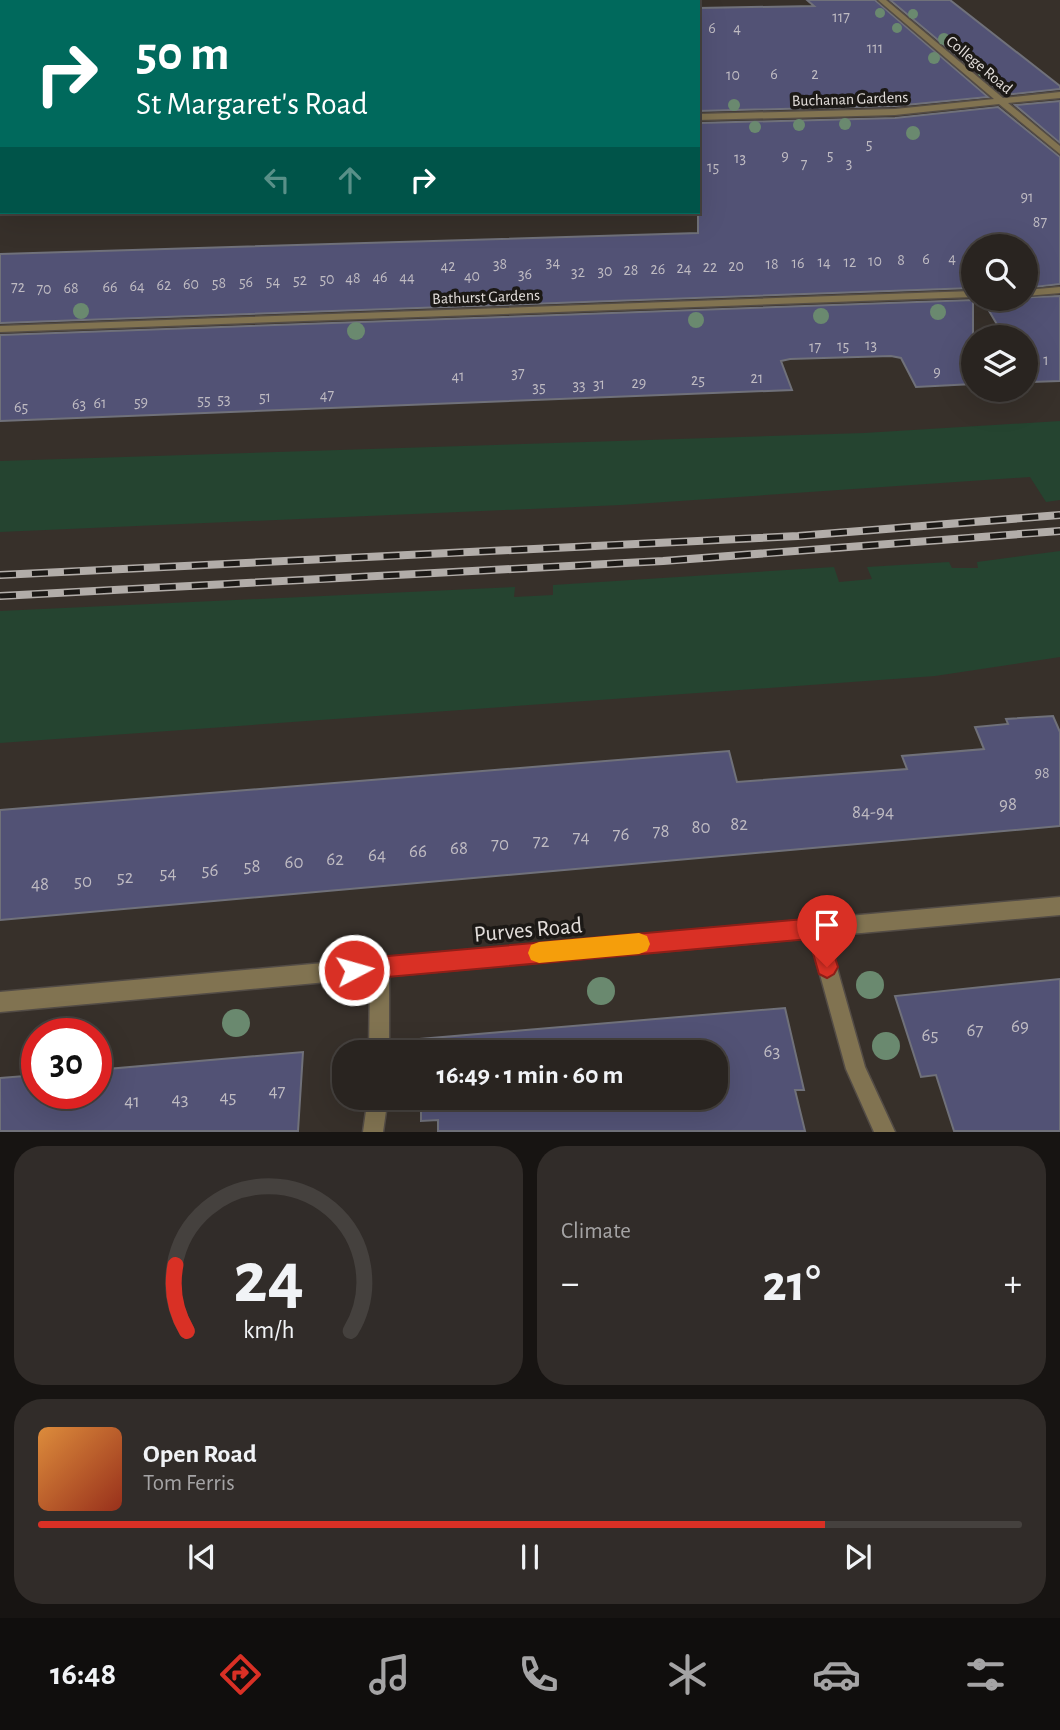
<!DOCTYPE html>
<meta charset="utf-8">
<style>
body{margin:0;font-family:"Alegreya Sans",sans-serif;background:#312c29;color:#f1f3f6;height:100vh;display:flex;flex-direction:column;font-size:26px;white-space:nowrap}
*{box-sizing:border-box;margin:0}
p{font-size:23px;color:#a5a4a5}
.icon{flex:none;width:38px;height:38px;fill:none;stroke:currentColor;stroke-width:2;stroke-linecap:round;stroke-linejoin:round}
.map{position:relative;height:1132px;overflow:hidden}
.drawer{display:flex;flex-direction:column;gap:14px;padding:14px;background:#171412;flex:1}
.drawer>*{flex:none}
.hud{position:absolute;left:0px;top:0px;width:700px;height:214px;box-shadow:0 7px 28px #0002,0 0 0 2px #45413e;background:#00695c;color:#fff;overflow:hidden}
.tools{position:absolute;left:961px;top:234px;display:grid;gap:14px}
.tools a{display:grid;place-items:center;width:77px;height:77px;border-radius:50%;background:#292420;box-shadow:0 7px 28px #0002,0 0 0 2px #45413e;font-size:35px}
.speed{position:absolute;left:21px;top:1018px;display:flex;gap:14px;font-size:35px;font-weight:700;text-align:center}
.speed>*{display:grid;place-content:center;width:91px;height:91px;border-radius:50%;background:#292420;box-shadow:0 7px 28px #0002,0 0 0 2px #45413e;line-height:1}
.speed .limit{border:10px solid #d22;background:#fff;color:#111}
.pin{position:absolute;display:grid;place-items:center;width:60px;height:60px;color:#fff;margin:-72px -30px;border-radius:50% 50% 50% 0;rotate:-45deg;box-shadow:0 0 7px #0007}
.pin .icon{rotate:45deg}
.me{position:absolute;width:77px;margin:-38px;rotate:84deg;stroke-linejoin:round;filter:drop-shadow(0 0 5px #0008)}
.turn{display:flex;align-items:center;gap:24px;height:147px;padding:0 21px;font-size:32px}
.turn .icon{width:91px;height:91px;stroke-width:2.5}
.turn b{display:block;font-size:49px;line-height:60px}
.lanes{display:flex;align-items:center;height:66px;padding:0 21px;background:#0003;justify-content:center;gap:35px;direction:ltr}
.lanes .off{opacity:.35}
.big{font-size:52px;font-weight:600;line-height:1.1}
.drawer .card{flex:1;display:flex;flex-direction:column;justify-content:center;gap:10px;min-width:0;padding:0 24px;border-radius:28px;background:#312c29}
.drawer .dial{align-items:center;gap:0}
.dial svg{height:182px;overflow:visible;fill:none;stroke:#45413e;stroke-width:7;stroke-linecap:round;text-anchor:middle}
.dial text{fill:#f1f3f6;stroke:none}
.song{display:flex;align-items:center;gap:21px}
.cover{width:84px;height:84px;border-radius:10px;background:linear-gradient(135deg,hsl(30 70% 55%),hsl(10 70% 35%))}
.played{height:7px;border-radius:4px;background:linear-gradient(90deg,#d93025 80%,#45413e 80%)}
.keys{display:flex;justify-content:space-around;direction:ltr}
.heat{display:flex;justify-content:space-between;align-items:center;font-size:38px;direction:ltr}
.drawer .tiles{flex:1;display:grid;gap:14px;grid-template-columns:1fr 1fr}
.card:last-child{grid-column:span 2}
.trip{position:absolute;left:332px;top:1040px;width:396px;height:70px;border-radius:28px;background:#292420;box-shadow:0 7px 28px #0002,0 0 0 2px #45413e;font-weight:600;line-height:70px;text-align:center}
.tabs{display:flex;height:112px;justify-content:space-around;align-items:center;background:#100e0d;color:#a5a4a5}
.tabs .icon{width:49px;height:49px}
.tabs .current{color:#d93025}
.tabs b{font-size:32px;color:#f1f3f6}
.map>svg:first-child{display:block}
</style>
<div class="map">
<svg width="1060" height="1132" viewBox="0 0 1060 1132">
<rect width="100%" height="100%" fill="#37302a"/>
<path fill="#254430" d="M 1060,421 L 1060,500 L 1046,502 L 1030,477 L 621,505 L 0,532 L 0,461 L 864,433 Z
M 1060,551 L 1060,657 L 935,676 L 0,743 L 0,611 L 515,587 L 514,597 L 553,595 L 553,585 L 834,567 L 839,582 L 872,579 L 867,567 L 949,562 L 952,568 L 978,568 L 977,562 Z"/>
<path fill="#525275" stroke="#70717a" stroke-width="2" d="M 807,0 L 875,0 L 988,97 L 895,106 L 698,111 L 698,8 L 814,6 Z
M 890,0 L 950,0 L 1060,86 L 1060,89 L 1004,95 Z
M 1060,101 L 1060,143 L 1015,105 Z
M 998,107 L 1060,157 L 1060,284 L 1026,288 L 1026,247 L 973,247 L 973,288 L 0,323 L 0,254 L 698,233 L 698,123 L 895,118 Z
M 1060,296 L 1060,381 L 1031,382 L 1026,372 L 1026,338 L 1005,338 L 982,299 Z
M 973,300 L 973,384 L 916,387 L 901,358 L 891,356 L 790,359 L 781,361 L 792,390 L 0,421 L 0,335 Z
M 1053,716 L 1060,732 L 1060,826 L 0,920 L 0,810 L 729,751 L 737,782 L 907,769 L 902,756 L 984,749 L 975,727 L 1008,724 L 1006,719 Z
M 1060,979 L 1060,1131 L 954,1131 L 936,1075 L 921,1077 L 895,996 Z
M 785,1008 L 804,1090 L 795,1090 L 805,1131 L 438,1131 L 438,1120 L 421,1121 L 421,1097 L 716,1097 L 716,1052 L 420,1052 L 420,1039 Z
M 303,1052 L 298,1131 L 0,1131 L 0,1078 L 37,1075 L 37,1094 L 96,1094 L 96,1070 Z"/>
<g fill="none" stroke-linecap="round" stroke-linejoin="round">
<g stroke="#534c46" stroke-width="3">
<path id="minor" d="M 125,0 L 164,0 L 166,2 L 127,2 Z
M 291,0 L 368,0 L 289,2 Z
M 878,0 L 886,0 L 1003,98 L 1060,92 L 1060,98 L 1008,103 L 1060,146 L 1060,154 L 999,104 L 895,115 L 698,120 L 698,114 L 895,109 L 994,99 Z
M 0,133 L 2,133 L 2,139 L 0,139 Z
M 1060,287 L 1060,293 L 1026,296 L 1026,290 Z
M 973,291 L 973,297 L 0,332 L 0,326 Z
M 1060,897 L 1060,915 L 828,936 L 865,1067 L 895,1132 L 874,1132 L 846,1069 L 810,938 L 389,976 L 389,1052 L 369,1052 L 370,978 L 0,1012 L 0,992 Z
M 368,1097 L 388,1097 L 383,1132 L 363,1132 Z"/>
</g>
<use href="#minor" fill="#817351" fill-rule="evenodd"/>
<g stroke="#b2ada9" stroke-width="8">
<path id="rail" d="M 0,575 L 798,536 L 1060,515
M 0,596 L 663,561 L 1060,531"/>
</g>
<use href="#rail" stroke="#1c1916" stroke-width="5" stroke-dasharray="16" stroke-linecap="butt"/>
</g>
<g fill="#6a896f">
<circle cx="880" cy="13" r="5"/>
<circle cx="913" cy="14" r="5"/>
<circle cx="897" cy="28" r="5"/>
<circle cx="944" cy="39" r="6"/>
<circle cx="934" cy="58" r="6"/>
<circle cx="983" cy="71" r="6"/>
<circle cx="734" cy="105" r="6"/>
<circle cx="845" cy="124" r="6"/>
<circle cx="799" cy="125" r="6"/>
<circle cx="755" cy="127" r="6"/>
<circle cx="913" cy="133" r="7"/>
<circle cx="81" cy="311" r="8"/>
<circle cx="938" cy="312" r="8"/>
<circle cx="821" cy="316" r="8"/>
<circle cx="696" cy="320" r="8"/>
<circle cx="356" cy="331" r="9"/>
<circle cx="870" cy="985" r="14"/>
<circle cx="601" cy="991" r="14"/>
<circle cx="236" cy="1023" r="14"/>
<circle cx="886" cy="1046" r="14"/>
</g>
<path fill="#d93025" stroke="#8d1f18" stroke-width="2" d="M 816,918 L 823,921 L 838,967 L 834,974 L 827,978 L 819,974 L 809,939 L 354,980 L 346,977 L 343,970 L 346,962 L 354,959 Z"/>
<path fill="#f59e0b" d="M 639,933 L 647,936 L 650,944 L 647,951 L 639,954 L 539,963 L 531,960 L 528,953 L 531,945 L 539,942 Z"/>
<g text-anchor="middle" stroke-width="7" stroke-linejoin="round" paint-order="stroke">
<g font-size="16" fill="#bfbbc2">
<text x="841" y="22">117</text>
<text x="712" y="33">6</text>
<text x="737" y="33">4</text>
<text x="875" y="53">111</text>
<text x="774" y="79">6</text>
<text x="815" y="79">2</text>
<text x="733" y="80">10</text>
<text x="869" y="149">5</text>
<text x="830" y="160">5</text>
<text x="785" y="161">9</text>
<text x="740" y="163">13</text>
<text x="849" y="168">3</text>
<text x="804" y="169">7</text>
<text x="713" y="172">15</text>
<text x="1027" y="202">91</text>
<text x="1040" y="227">87</text>
<text x="952" y="263">4</text>
<text x="926" y="264">6</text>
<text x="901" y="265">8</text>
<text x="875" y="266">10</text>
<text x="553" y="267">34</text>
<text x="824" y="267">14</text>
<text x="850" y="267">12</text>
<text x="798" y="268">16</text>
<text x="500" y="269">38</text>
<text x="772" y="269">18</text>
<text x="448" y="271">42</text>
<text x="736" y="271">20</text>
<text x="710" y="272">22</text>
<text x="684" y="273">24</text>
<text x="658" y="274">26</text>
<text x="631" y="275">28</text>
<text x="605" y="276">30</text>
<text x="578" y="277">32</text>
<text x="525" y="279">36</text>
<text x="472" y="281">40</text>
<text x="380" y="282">46</text>
<text x="407" y="282">44</text>
<text x="353" y="283">48</text>
<text x="327" y="284">50</text>
<text x="300" y="285">52</text>
<text x="273" y="286">54</text>
<text x="246" y="287">56</text>
<text x="219" y="288">58</text>
<text x="191" y="289">60</text>
<text x="164" y="290">62</text>
<text x="137" y="291">64</text>
<text x="18" y="292">72</text>
<text x="110" y="292">66</text>
<text x="71" y="293">68</text>
<text x="44" y="294">70</text>
<text x="871" y="350">13</text>
<text x="843" y="351">15</text>
<text x="815" y="352">17</text>
<text x="1046" y="365">1</text>
<text x="937" y="377">9</text>
<text x="518" y="378">37</text>
<text x="458" y="381">41</text>
<text x="757" y="383">21</text>
<text x="698" y="385">25</text>
<text x="639" y="388">29</text>
<text x="599" y="389">31</text>
<text x="579" y="390">33</text>
<text x="539" y="392">35</text>
<text x="327" y="400">47</text>
<text x="265" y="402">51</text>
<text x="224" y="404">53</text>
<text x="204" y="405">55</text>
<text x="141" y="407">59</text>
<text x="100" y="408">61</text>
<text x="79" y="409">63</text>
<text x="21" y="412">65</text>
<text x="1042" y="778">98</text>
</g>
<g font-size="16" fill="#e3dedb" stroke="#1c1916">
<text transform="translate(980 64) rotate(40)" y="6">College Road</text>
<text transform="translate(850 98) rotate(-2)" y="6">Buchanan Gardens</text>
<text transform="translate(486 296) rotate(-2)" y="6">Bathurst Gardens</text>
</g>
<g font-size="19" fill="#bfbbc2">
<text x="1008" y="810">98</text>
<text x="873" y="818">84-94</text>
<text x="739" y="830">82</text>
<text x="701" y="833">80</text>
<text x="661" y="837">78</text>
<text x="621" y="840">76</text>
<text x="581" y="843">74</text>
<text x="541" y="847">72</text>
<text x="500" y="850">70</text>
<text x="459" y="854">68</text>
<text x="418" y="857">66</text>
<text x="377" y="861">64</text>
<text x="335" y="865">62</text>
<text x="294" y="868">60</text>
<text x="252" y="872">58</text>
<text x="210" y="876">56</text>
<text x="168" y="879">54</text>
<text x="125" y="883">52</text>
<text x="83" y="887">50</text>
<text x="40" y="890">48</text>
<text x="1020" y="1032">69</text>
<text x="975" y="1036">67</text>
<text x="930" y="1041">65</text>
<text x="772" y="1057">63</text>
<text x="277" y="1097">47</text>
<text x="228" y="1103">45</text>
<text x="180" y="1105">43</text>
<text x="132" y="1107">41</text>
</g>
<g font-size="23" fill="#e3dedb" stroke="#1c1916">
<text transform="translate(528 929) rotate(-5)" y="8">Purves Road</text>
</g>
</g>
</svg>
<div class="tools">
<a><svg class="icon" aria-label="search" viewBox="0 0 24 24"><circle cx="10" cy="10" r="6"/><path d="M15 15l6 6"/></svg></a>
<a><svg class="icon" aria-label="layers" viewBox="0 0 24 24"><path d="M12 4l9 5-9 5-9-5zM3 14l9 5 9-5"/></svg></a>
</div>
<div class="speed"><div class="limit">30</div></div>
<div class="pin" style="left:827px;top:967px;background:#d93025"><svg class="icon" aria-label="arrive" viewBox="0 0 24 24"><path d="M6 21V4h12l-3 4 3 4H6"/></svg></div>
<svg class="me" style="left:354px;top:970px" viewBox="-20 -20 40 40"><circle r="17" fill="#d93025" stroke="#fff" stroke-width="3"/><path d="M0-11L8 9 0 5-8 9z" fill="#fff"/></svg>
<div class="trip">16:49 · 1 min · 60 m</div>
<div class="hud">
<div class="turn"><svg class="icon" aria-label="right" viewBox="0 0 24 24"><path d="M7 20v-9h11M14 6l5 5-5 5"/></svg><div><b>50 m</b>St Margaret's Road</div></div>
<div class="lanes"><svg class="icon off" aria-label="left" viewBox="0 0 24 24"><path d="M17 20v-9H6M10 6l-5 5 5 5"/></svg><svg class="icon off" aria-label="ahead" viewBox="0 0 24 24"><path d="M12 20V5M6 11l6-6 6 6"/></svg><svg class="icon" aria-label="right" viewBox="0 0 24 24"><path d="M7 20v-9h11M14 6l5 5-5 5"/></svg></div>
</div>
</div>
<section class="drawer">
<div class="tiles">
<div class="card dial"><svg viewBox="0 0 100 80">
<path d="M14 69A42 42 0 1 1 86 69"/>
<path d="M14 69A42 42 0 0 1 9 40" stroke="#d93025"/>
<text x="50" y="56" font-size="32" font-weight="700">24</text>
<text x="50" y="72" font-size="11">km/h</text>
</svg></div>
<div class="card"><p>Climate</p>
<div class="heat"><a>−</a><b class="big">21°</b><a>+</a></div>
</div>
<div class="card">
<div class="song"><i class="cover"></i><div><b>Open Road</b><p>Tom Ferris</p></div></div>
<div class="played"></div>
<div class="keys"><svg class="icon" aria-label="previous" viewBox="0 0 24 24"><path d="M18 5L8 12l10 7zM5 5v14"/></svg><svg class="icon" aria-label="pause" viewBox="0 0 24 24"><path d="M8 5v14M16 5v14"/></svg><svg class="icon" aria-label="next" viewBox="0 0 24 24"><path d="M6 5l10 7-10 7zM19 5v14"/></svg></div>
</div>
</div>
</section>
<nav class="tabs">
<b>16:48</b>
<svg class="icon current" aria-label="directions" viewBox="0 0 24 24"><path d="M12 3l9 9-9 9-9-9zM9 14v-3h6M13 9l2 2-2 2"/></svg>
<svg class="icon" aria-label="music" viewBox="0 0 24 24"><path d="M9 18V5l10-2v13"/><circle cx="6" cy="18" r="3"/><circle cx="16" cy="16" r="3"/></svg>
<svg class="icon" aria-label="phone" viewBox="0 0 24 24"><path d="M5 4h4l2 5-3 2q2 4 5 5l2-3 5 2v4C11 20 4 13 5 4z"/></svg>
<svg class="icon" aria-label="climate" viewBox="0 0 24 24"><path d="M12 3v18M4 7l16 10M4 17L20 7"/></svg>
<svg class="icon" aria-label="car" viewBox="0 0 24 24"><path d="M5 17H2v-5l4-1 3-4h7l3 4 3 1v5h-3M9 17h6M6 11h13"/><circle cx="7" cy="17" r="2"/><circle cx="17" cy="17" r="2"/></svg>
<svg class="icon" aria-label="filters" viewBox="0 0 24 24"><path d="M4 7h16M4 17h16"/><circle cx="9" cy="7" r="2"/><circle cx="15" cy="17" r="2"/></svg>
</nav>
